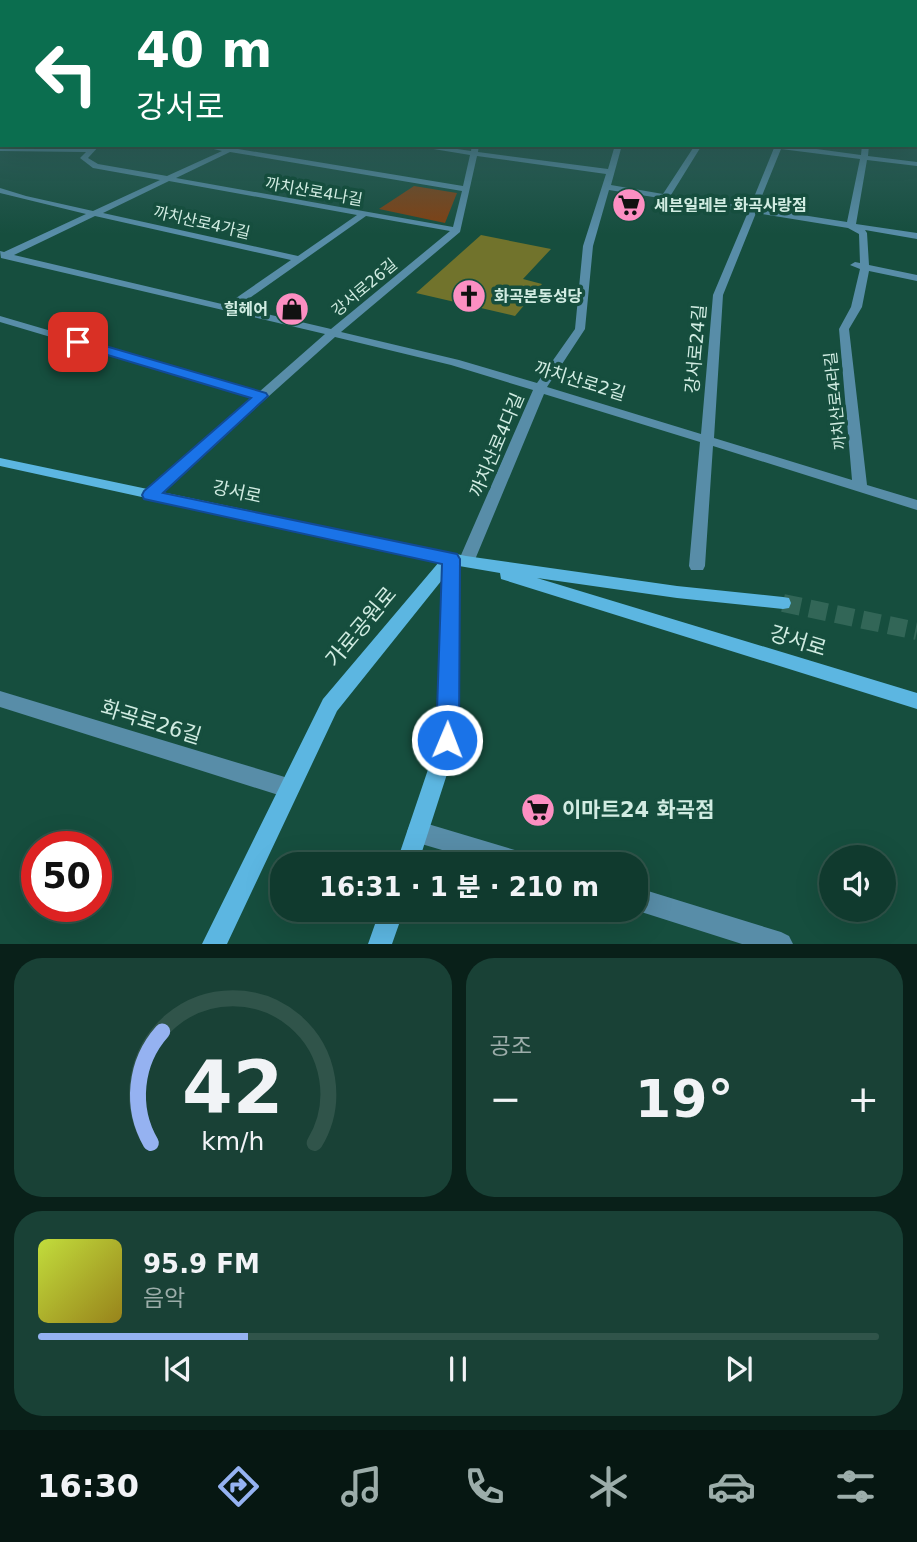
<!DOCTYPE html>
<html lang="ko">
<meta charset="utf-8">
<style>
body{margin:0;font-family:"DejaVu Sans","Noto Sans KR",sans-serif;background:#194136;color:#f1f3f6;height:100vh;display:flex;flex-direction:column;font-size:26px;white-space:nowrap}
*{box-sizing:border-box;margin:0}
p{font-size:23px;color:#9cadaa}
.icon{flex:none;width:38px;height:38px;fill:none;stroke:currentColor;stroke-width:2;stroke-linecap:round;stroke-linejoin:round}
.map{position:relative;height:944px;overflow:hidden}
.panel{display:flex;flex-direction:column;gap:14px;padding:14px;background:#092019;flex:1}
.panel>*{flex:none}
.hud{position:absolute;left:0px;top:0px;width:917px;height:147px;box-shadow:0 7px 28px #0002,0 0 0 2px #30544a;background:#0b6e4f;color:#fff;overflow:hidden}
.buttons{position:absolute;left:819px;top:845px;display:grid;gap:14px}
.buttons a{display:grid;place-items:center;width:77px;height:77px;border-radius:50%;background:#103a2e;box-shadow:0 7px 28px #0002,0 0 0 2px #30544a;font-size:35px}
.speed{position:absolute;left:21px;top:831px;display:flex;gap:14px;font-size:35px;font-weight:700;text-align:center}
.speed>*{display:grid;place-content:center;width:91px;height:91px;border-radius:50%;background:#103a2e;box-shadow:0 7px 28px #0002,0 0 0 2px #30544a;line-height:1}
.speed .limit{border:10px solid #d22;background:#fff;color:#111}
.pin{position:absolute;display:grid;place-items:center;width:60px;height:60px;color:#fff;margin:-30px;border-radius:14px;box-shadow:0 4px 10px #0006}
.me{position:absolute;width:77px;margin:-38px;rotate:1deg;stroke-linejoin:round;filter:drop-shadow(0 0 5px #0008)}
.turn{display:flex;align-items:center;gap:24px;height:147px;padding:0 21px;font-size:32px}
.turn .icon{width:91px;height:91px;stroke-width:2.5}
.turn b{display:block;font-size:49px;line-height:60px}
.big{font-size:52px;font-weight:800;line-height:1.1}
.panel .tile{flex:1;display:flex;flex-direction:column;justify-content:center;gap:10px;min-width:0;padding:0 24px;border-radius:28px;background:#194136}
.panel .dial{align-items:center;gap:0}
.dial svg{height:182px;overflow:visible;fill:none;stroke:#30544a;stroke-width:7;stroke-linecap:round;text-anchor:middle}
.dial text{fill:#f1f3f6;stroke:none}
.song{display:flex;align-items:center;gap:21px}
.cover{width:84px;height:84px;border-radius:10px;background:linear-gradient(135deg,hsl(70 70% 55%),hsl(50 70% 35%))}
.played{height:7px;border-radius:4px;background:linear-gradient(90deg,#95b2f1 25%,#30544a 25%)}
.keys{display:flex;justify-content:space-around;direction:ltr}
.heat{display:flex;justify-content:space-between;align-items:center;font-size:38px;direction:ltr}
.panel .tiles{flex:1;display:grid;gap:14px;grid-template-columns:1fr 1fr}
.tile:last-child{grid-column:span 2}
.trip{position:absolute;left:270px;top:852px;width:378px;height:70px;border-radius:28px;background:#103a2e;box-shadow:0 7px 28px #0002,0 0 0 2px #30544a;font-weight:800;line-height:70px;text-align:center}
.tab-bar{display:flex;height:112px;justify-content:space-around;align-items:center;background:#061712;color:#9cadaa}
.tab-bar .icon{width:49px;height:49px}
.tab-bar .active{color:#95b2f1}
.tab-bar b{font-size:32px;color:#f1f3f6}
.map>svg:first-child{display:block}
</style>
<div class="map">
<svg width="917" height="944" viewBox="0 0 917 944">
<rect width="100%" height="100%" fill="#164e3e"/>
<path fill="#824011" d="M 414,186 L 457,193 L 445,223 L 379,209 Z"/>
<path fill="#71732c" d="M 481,235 L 551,249 L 523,279 L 542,284 L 515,316 L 416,293 Z"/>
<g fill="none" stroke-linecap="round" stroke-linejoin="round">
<path stroke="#326657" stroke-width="18" stroke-dasharray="18 9" stroke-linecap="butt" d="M 783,603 L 917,631"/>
<path fill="#588da8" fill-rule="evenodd" d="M 915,111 L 917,111 L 917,115 L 915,115 Z
M 93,145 L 100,145 L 88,158 L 98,164 L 167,176 L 222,151 L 197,145 L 214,145 L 463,186 L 470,155 L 409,145 L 430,145 L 471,151 L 472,145 L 479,145 L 478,152 L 608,169 L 615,145 L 622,145 L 611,185 L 663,194 L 695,145 L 702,145 L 671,195 L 750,207 L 774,148 L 765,145 L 787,145 L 861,155 L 862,145 L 869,145 L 868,156 L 917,162 L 917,166 L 867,160 L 856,224 L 917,233 L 917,239 L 865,230 L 867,233 L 869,265 L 917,275 L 917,281 L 869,271 L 862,307 L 849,329 L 867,485 L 917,500 L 917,510 L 713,446 L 705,566 L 703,570 L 691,570 L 689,566 L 700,442 L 544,394 L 474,562 L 472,566 L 460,566 L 458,562 L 533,390 L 451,365 L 335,337 L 155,498 L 145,498 L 143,495 L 145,492 L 253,397 L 0,322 L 0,316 L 259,392 L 325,334 L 1,258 L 0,251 L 4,252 L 86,214 L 0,193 L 0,188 L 26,196 L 93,211 L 160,180 L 93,168 L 80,158 L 86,152 L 0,151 L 0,147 L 90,148 ZM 781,149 L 860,159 L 847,222 L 757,208 ZM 230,152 L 462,191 L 453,227 L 176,178 ZM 477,156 L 606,174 L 583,246 L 575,329 L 537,383 L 459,360 L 341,332 L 460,232 ZM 169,181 L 357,215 L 298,256 L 103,213 ZM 609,190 L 748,212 L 713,295 L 701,434 L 547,387 L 585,329 L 593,246 ZM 756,213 L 848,228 L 859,234 L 860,263 L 855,262 L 850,265 L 860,269 L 851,307 L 839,329 L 852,480 L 714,438 L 723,295 ZM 95,216 L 291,260 L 226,305 L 14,255 ZM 366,216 L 450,231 L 331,329 L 237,307 Z
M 0,691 L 288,778 L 295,781 L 298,788 L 295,795 L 288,798 L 0,707 Z
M 418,821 L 525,853 L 533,856 L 536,864 L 490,864 L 418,843 L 410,840 L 407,832 L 410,824 Z
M 635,887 L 781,932 L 789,936 L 793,944 L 742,944 L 635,910 Z"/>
<path fill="#5cb6e1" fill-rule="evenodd" d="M 0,458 L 466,556 L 677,586 L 783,597 L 789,598 L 791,603 L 789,608 L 783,609 L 677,598 L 537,578 L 917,693 L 917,709 L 501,579 L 500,573 L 459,566 L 458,740 L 418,864 L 396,864 L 438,740 L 442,580 L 337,711 L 227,944 L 202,944 L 323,699 L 439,562 L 0,466 Z
M 380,910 L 404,910 L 392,944 L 368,944 Z"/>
</g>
<linearGradient id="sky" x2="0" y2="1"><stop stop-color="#0c2b22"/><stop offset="0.44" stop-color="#366363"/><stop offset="1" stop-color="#366363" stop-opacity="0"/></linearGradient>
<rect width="917" height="234" fill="url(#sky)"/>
<path fill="#1a73e8" stroke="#114b97" stroke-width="2" d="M 78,338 L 266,393 L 268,396 L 163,493 L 457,554 L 460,559 L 459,740 L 455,748 L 447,751 L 440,748 L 436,740 L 442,564 L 144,499 L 142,495 L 144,491 L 251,398 L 74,345 L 74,340 Z"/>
<defs>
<g id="supermarket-disc" transform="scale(1.75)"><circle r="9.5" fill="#fc8fc2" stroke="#164e3e"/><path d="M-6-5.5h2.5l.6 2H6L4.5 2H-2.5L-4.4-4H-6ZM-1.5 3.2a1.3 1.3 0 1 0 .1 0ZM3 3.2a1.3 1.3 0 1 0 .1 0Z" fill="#111"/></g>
<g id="church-disc" transform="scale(1.75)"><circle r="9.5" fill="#fc8fc2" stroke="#164e3e"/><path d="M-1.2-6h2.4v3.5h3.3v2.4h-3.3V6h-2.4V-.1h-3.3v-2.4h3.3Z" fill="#111"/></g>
<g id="shop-disc" transform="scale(1.75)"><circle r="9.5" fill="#fc8fc2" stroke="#164e3e"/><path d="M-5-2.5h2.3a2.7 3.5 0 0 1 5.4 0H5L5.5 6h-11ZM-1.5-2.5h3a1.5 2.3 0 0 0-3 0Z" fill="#111"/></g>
</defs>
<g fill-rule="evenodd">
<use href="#supermarket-disc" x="629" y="205"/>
<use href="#church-disc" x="469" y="296"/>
<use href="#shop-disc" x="292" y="309"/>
<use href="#supermarket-disc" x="538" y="810"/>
</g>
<g text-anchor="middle" stroke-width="7" stroke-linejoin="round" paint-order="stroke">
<g font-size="16" fill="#d1ece2" stroke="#164e3e">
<text transform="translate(314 191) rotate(10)" y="6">까치산로4나길</text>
<text transform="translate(202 222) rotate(13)" y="6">까치산로4가길</text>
<text transform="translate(364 287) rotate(-40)" y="6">강서로26길</text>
<text transform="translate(835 401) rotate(-96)" y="6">까치산로4라길</text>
</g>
<g font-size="16" font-weight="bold" fill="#d1ece2" stroke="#164e3e" text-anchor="start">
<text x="654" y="211">세븐일레븐 화곡사랑점</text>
<text x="494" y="302">화곡본동성당</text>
<text x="268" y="315" text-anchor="end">힐헤어</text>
</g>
<g font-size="18" fill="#d1ece2" stroke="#164e3e">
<text transform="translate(696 349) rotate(-85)" y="6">강서로24길</text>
<text transform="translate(580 381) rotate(17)" y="6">까치산로2길</text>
<text transform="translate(497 445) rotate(-67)" y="6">까치산로4다길</text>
<text transform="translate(237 492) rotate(12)" y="6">강서로</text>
</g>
<g font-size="21" fill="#d1ece2" stroke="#164e3e">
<text transform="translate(361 627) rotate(-50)" y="7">가로공원로</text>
<text transform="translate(798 641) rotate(17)" y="7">강서로</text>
<text transform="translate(151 722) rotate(17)" y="7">화곡로26길</text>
</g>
<g font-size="21" font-weight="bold" fill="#d1ece2" stroke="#164e3e" text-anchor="start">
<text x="562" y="817">이마트24 화곡점</text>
</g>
</g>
</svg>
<div class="buttons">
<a><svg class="icon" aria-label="sound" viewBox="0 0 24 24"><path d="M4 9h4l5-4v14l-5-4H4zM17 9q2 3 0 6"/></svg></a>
</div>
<div class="speed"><div class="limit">50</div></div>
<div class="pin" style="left:78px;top:342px;background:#d93025"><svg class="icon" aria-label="arrive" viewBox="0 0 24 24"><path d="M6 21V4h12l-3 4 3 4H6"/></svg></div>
<svg class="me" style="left:447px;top:740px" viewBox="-20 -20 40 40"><circle r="17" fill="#1a73e8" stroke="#fff" stroke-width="3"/><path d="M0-11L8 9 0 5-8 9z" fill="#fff"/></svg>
<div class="trip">16:31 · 1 분 · 210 m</div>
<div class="hud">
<div class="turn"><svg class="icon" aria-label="left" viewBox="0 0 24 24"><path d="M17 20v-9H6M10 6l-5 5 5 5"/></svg><div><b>40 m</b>강서로</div></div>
</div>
</div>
<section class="panel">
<div class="tiles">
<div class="tile dial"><svg viewBox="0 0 100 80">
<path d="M14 69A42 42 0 1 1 86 69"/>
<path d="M14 69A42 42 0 0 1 19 20" stroke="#95b2f1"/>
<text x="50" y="56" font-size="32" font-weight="700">42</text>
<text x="50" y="72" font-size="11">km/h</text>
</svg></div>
<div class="tile"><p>공조</p>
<div class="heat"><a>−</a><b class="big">19°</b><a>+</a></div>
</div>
<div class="tile">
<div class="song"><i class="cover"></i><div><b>95.9 FM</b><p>음악</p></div></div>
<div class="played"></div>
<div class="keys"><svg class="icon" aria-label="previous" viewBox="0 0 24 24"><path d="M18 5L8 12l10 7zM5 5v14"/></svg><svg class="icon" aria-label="pause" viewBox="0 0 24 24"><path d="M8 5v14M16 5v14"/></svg><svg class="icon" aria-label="next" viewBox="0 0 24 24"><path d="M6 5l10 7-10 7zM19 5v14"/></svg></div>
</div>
</div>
</section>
<nav class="tab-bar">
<b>16:30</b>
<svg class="icon active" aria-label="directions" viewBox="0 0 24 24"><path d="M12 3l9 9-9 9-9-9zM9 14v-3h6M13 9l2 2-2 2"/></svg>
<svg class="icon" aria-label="music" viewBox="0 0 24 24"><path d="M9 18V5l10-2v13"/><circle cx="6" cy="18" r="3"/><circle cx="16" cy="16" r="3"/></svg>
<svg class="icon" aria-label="phone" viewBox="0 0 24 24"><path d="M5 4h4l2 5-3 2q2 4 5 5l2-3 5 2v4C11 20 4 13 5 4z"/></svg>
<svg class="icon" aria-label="climate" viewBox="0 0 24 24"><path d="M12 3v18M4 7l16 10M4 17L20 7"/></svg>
<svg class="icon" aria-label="car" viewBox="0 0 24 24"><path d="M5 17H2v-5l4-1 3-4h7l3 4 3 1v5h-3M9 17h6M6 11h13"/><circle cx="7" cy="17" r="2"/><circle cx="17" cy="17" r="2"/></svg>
<svg class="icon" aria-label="filters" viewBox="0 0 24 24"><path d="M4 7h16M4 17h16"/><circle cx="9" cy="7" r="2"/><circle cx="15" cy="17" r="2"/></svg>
</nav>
